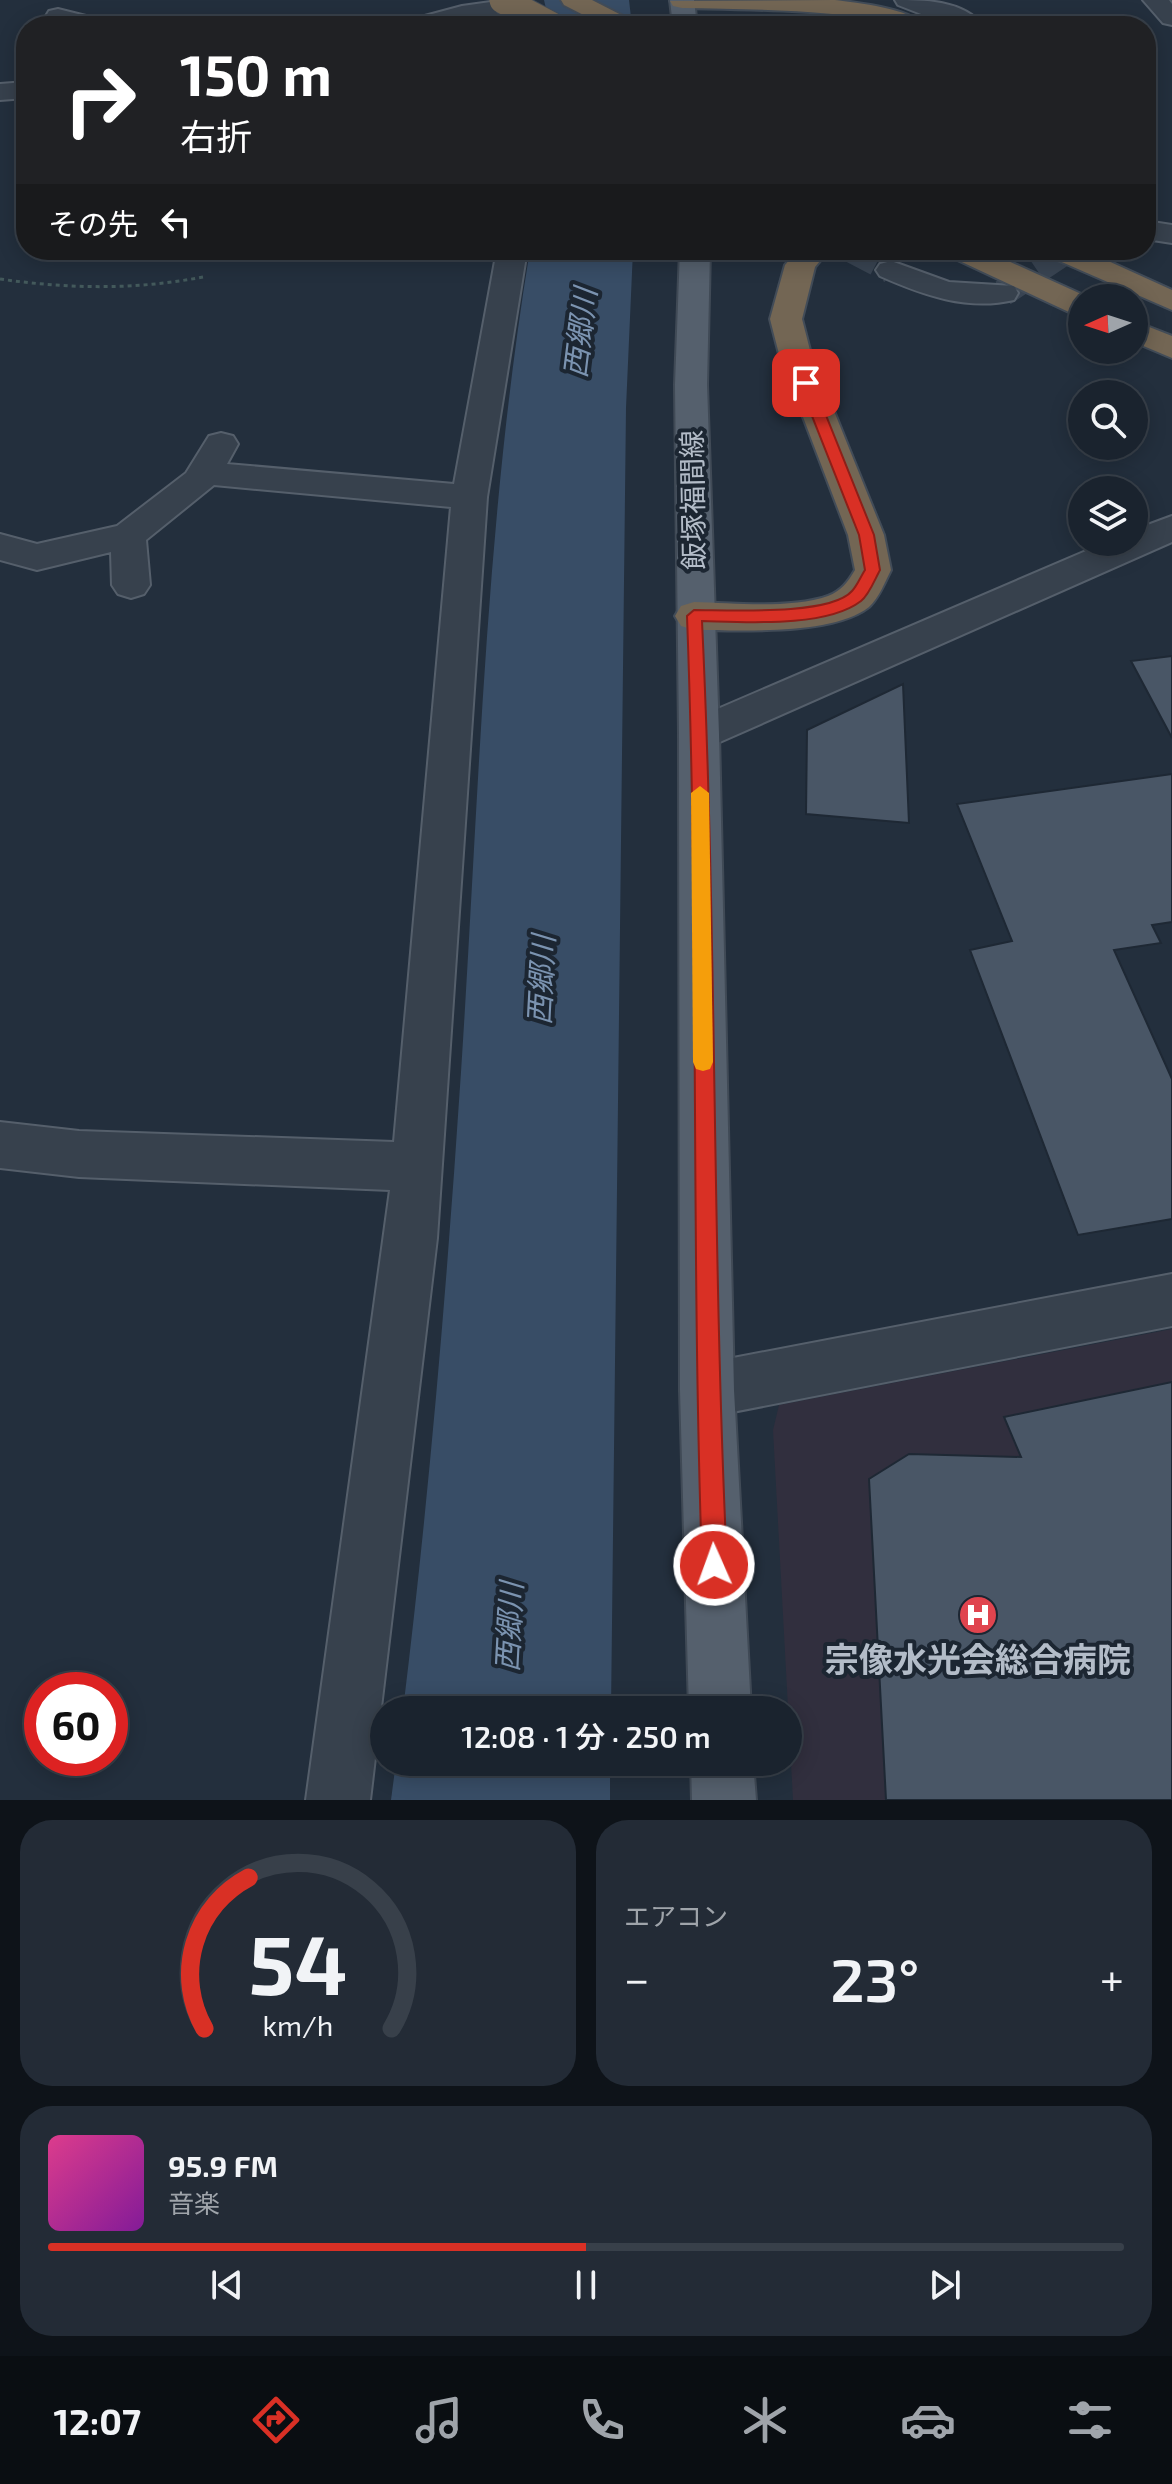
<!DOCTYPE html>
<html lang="ja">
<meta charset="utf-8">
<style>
body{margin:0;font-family:"Exo 2","Noto Sans JP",sans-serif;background:#232b36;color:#f1f3f6;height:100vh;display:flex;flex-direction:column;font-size:30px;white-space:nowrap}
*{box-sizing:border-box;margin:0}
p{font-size:26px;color:#9fa4aa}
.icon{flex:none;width:44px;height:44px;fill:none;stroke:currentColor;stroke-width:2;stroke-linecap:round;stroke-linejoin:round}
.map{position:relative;height:1800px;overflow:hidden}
.details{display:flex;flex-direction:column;gap:20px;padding:20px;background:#0e1319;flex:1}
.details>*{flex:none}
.top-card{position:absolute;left:16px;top:16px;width:1140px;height:244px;border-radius:32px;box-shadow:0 4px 20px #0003,0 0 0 2px #38404a;background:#202124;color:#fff;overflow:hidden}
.needle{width:52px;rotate:267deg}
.controls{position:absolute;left:1068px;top:284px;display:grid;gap:16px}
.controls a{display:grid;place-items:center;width:80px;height:80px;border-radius:50%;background:#1a232e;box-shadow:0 4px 20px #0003,0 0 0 2px #38404a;font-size:40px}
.speed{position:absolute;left:24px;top:1672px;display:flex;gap:16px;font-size:40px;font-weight:700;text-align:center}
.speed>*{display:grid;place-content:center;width:104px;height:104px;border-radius:50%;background:#1a232e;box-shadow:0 4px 20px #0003,0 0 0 2px #38404a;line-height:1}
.speed .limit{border:12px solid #d22;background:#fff;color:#111}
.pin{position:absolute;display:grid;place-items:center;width:68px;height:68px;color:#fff;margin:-34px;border-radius:16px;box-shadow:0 4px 12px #0006}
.me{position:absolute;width:88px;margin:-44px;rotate:358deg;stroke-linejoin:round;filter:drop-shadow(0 0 6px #0008)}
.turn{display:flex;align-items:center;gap:28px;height:168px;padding:0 32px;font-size:36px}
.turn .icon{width:104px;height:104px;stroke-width:2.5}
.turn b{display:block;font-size:56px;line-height:68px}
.then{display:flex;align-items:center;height:76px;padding:0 32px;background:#0003;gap:16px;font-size:30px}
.big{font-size:60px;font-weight:600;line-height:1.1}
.details .widget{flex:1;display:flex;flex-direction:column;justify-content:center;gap:12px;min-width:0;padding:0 28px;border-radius:32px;background:#232b36}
.details .dial{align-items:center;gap:0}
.dial svg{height:208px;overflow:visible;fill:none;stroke:#38404a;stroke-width:7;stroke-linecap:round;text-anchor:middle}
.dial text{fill:#f1f3f6;stroke:none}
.song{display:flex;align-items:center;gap:24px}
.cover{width:96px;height:96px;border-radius:12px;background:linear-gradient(135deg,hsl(330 70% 55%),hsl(290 70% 35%))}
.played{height:8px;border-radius:4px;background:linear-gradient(90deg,#d93025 50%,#38404a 50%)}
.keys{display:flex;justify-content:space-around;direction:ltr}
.heat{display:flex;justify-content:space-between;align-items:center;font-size:44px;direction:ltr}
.details .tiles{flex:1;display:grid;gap:20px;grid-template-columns:1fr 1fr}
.widget:last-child{grid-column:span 2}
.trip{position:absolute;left:370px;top:1696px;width:432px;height:80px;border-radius:40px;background:#1a232e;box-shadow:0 4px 20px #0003,0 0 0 2px #38404a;font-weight:600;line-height:80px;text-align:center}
.tabs{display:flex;height:128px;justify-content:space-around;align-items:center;background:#0a0e12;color:#9fa4aa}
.tabs .icon{width:56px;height:56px}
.tabs .selected{color:#d93025}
.tabs b{font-size:36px;color:#f1f3f6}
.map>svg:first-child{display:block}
</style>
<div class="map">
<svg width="1172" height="1800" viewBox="0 0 1172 1800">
<rect width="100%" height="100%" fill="#232f3d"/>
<path fill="#312f3e" d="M 1172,1329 L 1172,1800 L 793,1800 L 773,1430 L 779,1405 Z"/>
<path fill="#384d66" d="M 544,0 L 629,0 L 632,26 L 550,26 Z
M 530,250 L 633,250 L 626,408 L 611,1710 L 403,1710 C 429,1498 447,1285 461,1072 C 479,797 485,522 530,250 Z
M 396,1762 L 610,1762 L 610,1800 L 391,1800 Z"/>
<path fill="#495666" stroke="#1e2834" stroke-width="2" d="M 1172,656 L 1172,738 L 1131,661 Z
M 903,684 L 909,823 L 806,814 L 807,730 Z
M 1172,774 L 1172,922 L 1152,925 L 1161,943 L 1114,950 L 1172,1079 L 1172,1219 L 1078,1235 L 970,950 L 1012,941 L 957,804 Z
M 1172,1382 L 1172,1800 L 886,1800 L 869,1479 L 909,1454 L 1021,1457 L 1004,1417 Z"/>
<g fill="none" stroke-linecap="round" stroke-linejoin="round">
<path stroke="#394452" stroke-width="27" stroke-dasharray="27 14" stroke-linecap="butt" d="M 853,250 L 891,270
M 1003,293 L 1067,250"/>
<g stroke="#555f6b" stroke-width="4">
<path id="minor" d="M 505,0 L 513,2 L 516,7 L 513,12 L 443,26 L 403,26 L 406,21 L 462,6 Z
M 895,0 C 923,0 964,0 983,26 L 952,26 L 898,5 Z
M 1143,0 L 1169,0 L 1172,4 L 1172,25 L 1163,23 Z
M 58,9 L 106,21 L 109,26 L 68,26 L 49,21 L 46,16 L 49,11 Z
M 26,82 L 26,98 L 0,100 L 0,84 Z
M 1146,221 L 1172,225 L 1172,243 L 1146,239 Z
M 497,250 L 527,250 L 487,497 L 437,1238 L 370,1800 L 306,1800 L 390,1190 L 79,1177 L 0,1168 L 0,1122 L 79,1131 L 394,1142 L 451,507 L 214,485 L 146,540 L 150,585 L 144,594 L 131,598 L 118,594 L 112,585 L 111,552 L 37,570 L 0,560 L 0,534 L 37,544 L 117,526 L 186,473 L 209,436 L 221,433 L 233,436 L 238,444 L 227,464 L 454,484 Z
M 891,261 L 949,282 L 1014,286 L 1018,293 L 1014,300 C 967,311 923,295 880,276 L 876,270 L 880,264 Z
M 1172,516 L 1172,542 L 713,745 L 699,750 L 685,745 L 679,734 L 685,723 L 1107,542 L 1134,542 L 1134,530 Z
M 1172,1274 L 1172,1326 L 707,1417 L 688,1409 L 680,1390 L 688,1371 L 707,1363 Z"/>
</g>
<g stroke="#404a56" stroke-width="4">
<path id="major" d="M 670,0 L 694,0 L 697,26 L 673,26 Z
M 680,250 L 710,250 L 707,385 L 719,734 L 734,1390 L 751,1710 L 689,1710 L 680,1390 L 679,734 L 675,385 Z
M 691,1762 L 753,1762 L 756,1800 L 692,1800 Z"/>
</g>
<g stroke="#424c58" stroke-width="4">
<path id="highway" d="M 561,0 L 592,0 L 633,21 L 636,26 L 605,26 L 564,5 Z
M 835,0 C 857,3 911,8 924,26 C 892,26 864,18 832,14 C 782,9 732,9 682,8 L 673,6 L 670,1 Z
M 798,250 L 829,250 L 815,267 L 802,319 L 811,354 L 884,535 L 891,570 C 885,582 879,598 869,607 C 832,636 740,630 694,630 L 681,626 L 675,616 L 681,606 L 694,602 C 733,603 792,609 828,596 C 841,591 848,582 855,570 L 848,535 L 779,354 L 770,319 L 785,265 Z
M 945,250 L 984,250 L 1090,298 L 1082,298 L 1082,315 L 1071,313 L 949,256 Z
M 1044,250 L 1084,250 L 1172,290 L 1172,310 L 1048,256 Z
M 1134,321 L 1172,336 L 1172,358 L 1134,342 Z"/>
</g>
<path stroke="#43595b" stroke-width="3" stroke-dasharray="4 4" stroke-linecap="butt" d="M 0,279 C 69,289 135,290 203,277"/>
<use href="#minor" fill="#37414d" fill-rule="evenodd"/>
<use href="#major" fill="#55606d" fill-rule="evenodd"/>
<use href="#highway" fill="#736654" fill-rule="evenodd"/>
<g stroke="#424c58" stroke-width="29" stroke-linecap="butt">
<path id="highway-bridge" d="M 503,0 L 552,26"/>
</g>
<use href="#highway-bridge" stroke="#736654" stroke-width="27"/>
</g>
<path fill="#d93025" stroke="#8d1f18" stroke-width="2" d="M 806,378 L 813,383 L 874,535 L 880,570 C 875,579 869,595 861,601 C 826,628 745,622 702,621 C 717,936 712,1250 727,1565 L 723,1573 L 714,1577 L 706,1573 L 702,1565 C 691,1248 699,932 687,616 L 694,610 C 728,610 830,616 852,591 C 857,586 861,576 865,570 L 859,535 L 799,383 Z"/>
<path fill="#f59e0b" d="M 700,786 L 709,793 L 713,1062 L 710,1069 L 703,1071 L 696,1069 L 693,1062 L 691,793 Z"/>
<defs>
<g id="hospital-disc" transform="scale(2)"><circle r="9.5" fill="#e0444e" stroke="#1c2632"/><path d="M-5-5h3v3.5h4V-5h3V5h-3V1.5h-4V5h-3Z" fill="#fff"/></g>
</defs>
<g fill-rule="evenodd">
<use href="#hospital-disc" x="978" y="1615"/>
</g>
<g text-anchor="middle" stroke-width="8" stroke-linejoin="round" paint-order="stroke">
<g font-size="28" fill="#b3bcc8" stroke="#1c2632">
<text transform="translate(693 500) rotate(-91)" y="10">飯塚福間線</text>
</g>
<g font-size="30" font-style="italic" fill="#7b93b0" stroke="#1c2632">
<text transform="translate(581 333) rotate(-83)" y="10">西郷川</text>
<text transform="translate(542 980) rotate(-87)" y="10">西郷川</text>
<text transform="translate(510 1627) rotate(-87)" y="10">西郷川</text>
</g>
<g font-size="34" font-weight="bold" fill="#b3bcc8" stroke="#1c2632">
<text x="978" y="1672">宗像水光会総合病院</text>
</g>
</g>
</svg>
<div class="controls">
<a><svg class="needle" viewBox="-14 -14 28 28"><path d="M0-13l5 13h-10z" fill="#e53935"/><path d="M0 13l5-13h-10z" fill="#9fa4aa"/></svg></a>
<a><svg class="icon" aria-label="search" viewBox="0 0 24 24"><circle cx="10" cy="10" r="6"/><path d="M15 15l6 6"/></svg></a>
<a><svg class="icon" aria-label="layers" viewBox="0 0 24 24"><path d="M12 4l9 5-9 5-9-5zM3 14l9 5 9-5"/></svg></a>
</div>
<div class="speed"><div class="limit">60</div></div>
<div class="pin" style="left:806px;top:383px;background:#d93025"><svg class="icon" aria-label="arrive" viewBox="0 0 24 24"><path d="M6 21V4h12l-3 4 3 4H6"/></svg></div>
<svg class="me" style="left:714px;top:1565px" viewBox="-20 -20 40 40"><circle r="17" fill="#d93025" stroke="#fff" stroke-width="3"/><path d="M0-11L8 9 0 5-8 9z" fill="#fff"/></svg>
<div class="trip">12:08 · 1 分 · 250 m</div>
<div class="top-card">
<div class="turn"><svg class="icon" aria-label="right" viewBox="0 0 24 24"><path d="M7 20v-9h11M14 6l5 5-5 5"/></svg><div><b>150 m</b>右折</div></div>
<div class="then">その先<svg class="icon" aria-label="left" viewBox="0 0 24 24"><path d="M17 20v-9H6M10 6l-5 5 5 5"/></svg></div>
</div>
</div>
<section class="details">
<div class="tiles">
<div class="widget dial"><svg viewBox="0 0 100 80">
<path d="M14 69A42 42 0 1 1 86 69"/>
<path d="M14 69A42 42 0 0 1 31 11" stroke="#d93025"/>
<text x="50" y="56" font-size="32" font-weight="700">54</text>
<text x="50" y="72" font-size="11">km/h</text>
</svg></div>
<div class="widget"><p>エアコン</p>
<div class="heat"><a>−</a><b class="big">23°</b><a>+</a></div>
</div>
<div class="widget">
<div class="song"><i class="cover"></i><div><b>95.9 FM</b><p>音楽</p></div></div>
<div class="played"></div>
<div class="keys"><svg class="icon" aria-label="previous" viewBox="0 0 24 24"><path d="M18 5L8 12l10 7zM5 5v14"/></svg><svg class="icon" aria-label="pause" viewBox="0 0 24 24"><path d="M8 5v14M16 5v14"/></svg><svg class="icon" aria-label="next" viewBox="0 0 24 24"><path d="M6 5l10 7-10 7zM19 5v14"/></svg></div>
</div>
</div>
</section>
<nav class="tabs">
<b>12:07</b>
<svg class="icon selected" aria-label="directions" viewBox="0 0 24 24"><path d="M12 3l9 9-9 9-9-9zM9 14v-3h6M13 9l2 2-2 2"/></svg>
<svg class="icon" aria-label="music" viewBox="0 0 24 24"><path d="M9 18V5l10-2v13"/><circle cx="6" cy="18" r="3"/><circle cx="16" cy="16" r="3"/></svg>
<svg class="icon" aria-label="phone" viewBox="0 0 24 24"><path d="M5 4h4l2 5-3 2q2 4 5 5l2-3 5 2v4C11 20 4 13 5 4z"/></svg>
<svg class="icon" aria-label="climate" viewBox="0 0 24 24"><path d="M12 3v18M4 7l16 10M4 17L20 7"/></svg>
<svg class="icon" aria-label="car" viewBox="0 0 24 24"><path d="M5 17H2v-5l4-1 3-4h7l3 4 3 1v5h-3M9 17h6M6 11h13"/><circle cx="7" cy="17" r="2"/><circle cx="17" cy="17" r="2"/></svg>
<svg class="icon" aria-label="filters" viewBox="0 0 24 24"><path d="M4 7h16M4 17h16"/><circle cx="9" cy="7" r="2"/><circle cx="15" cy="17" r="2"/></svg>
</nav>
